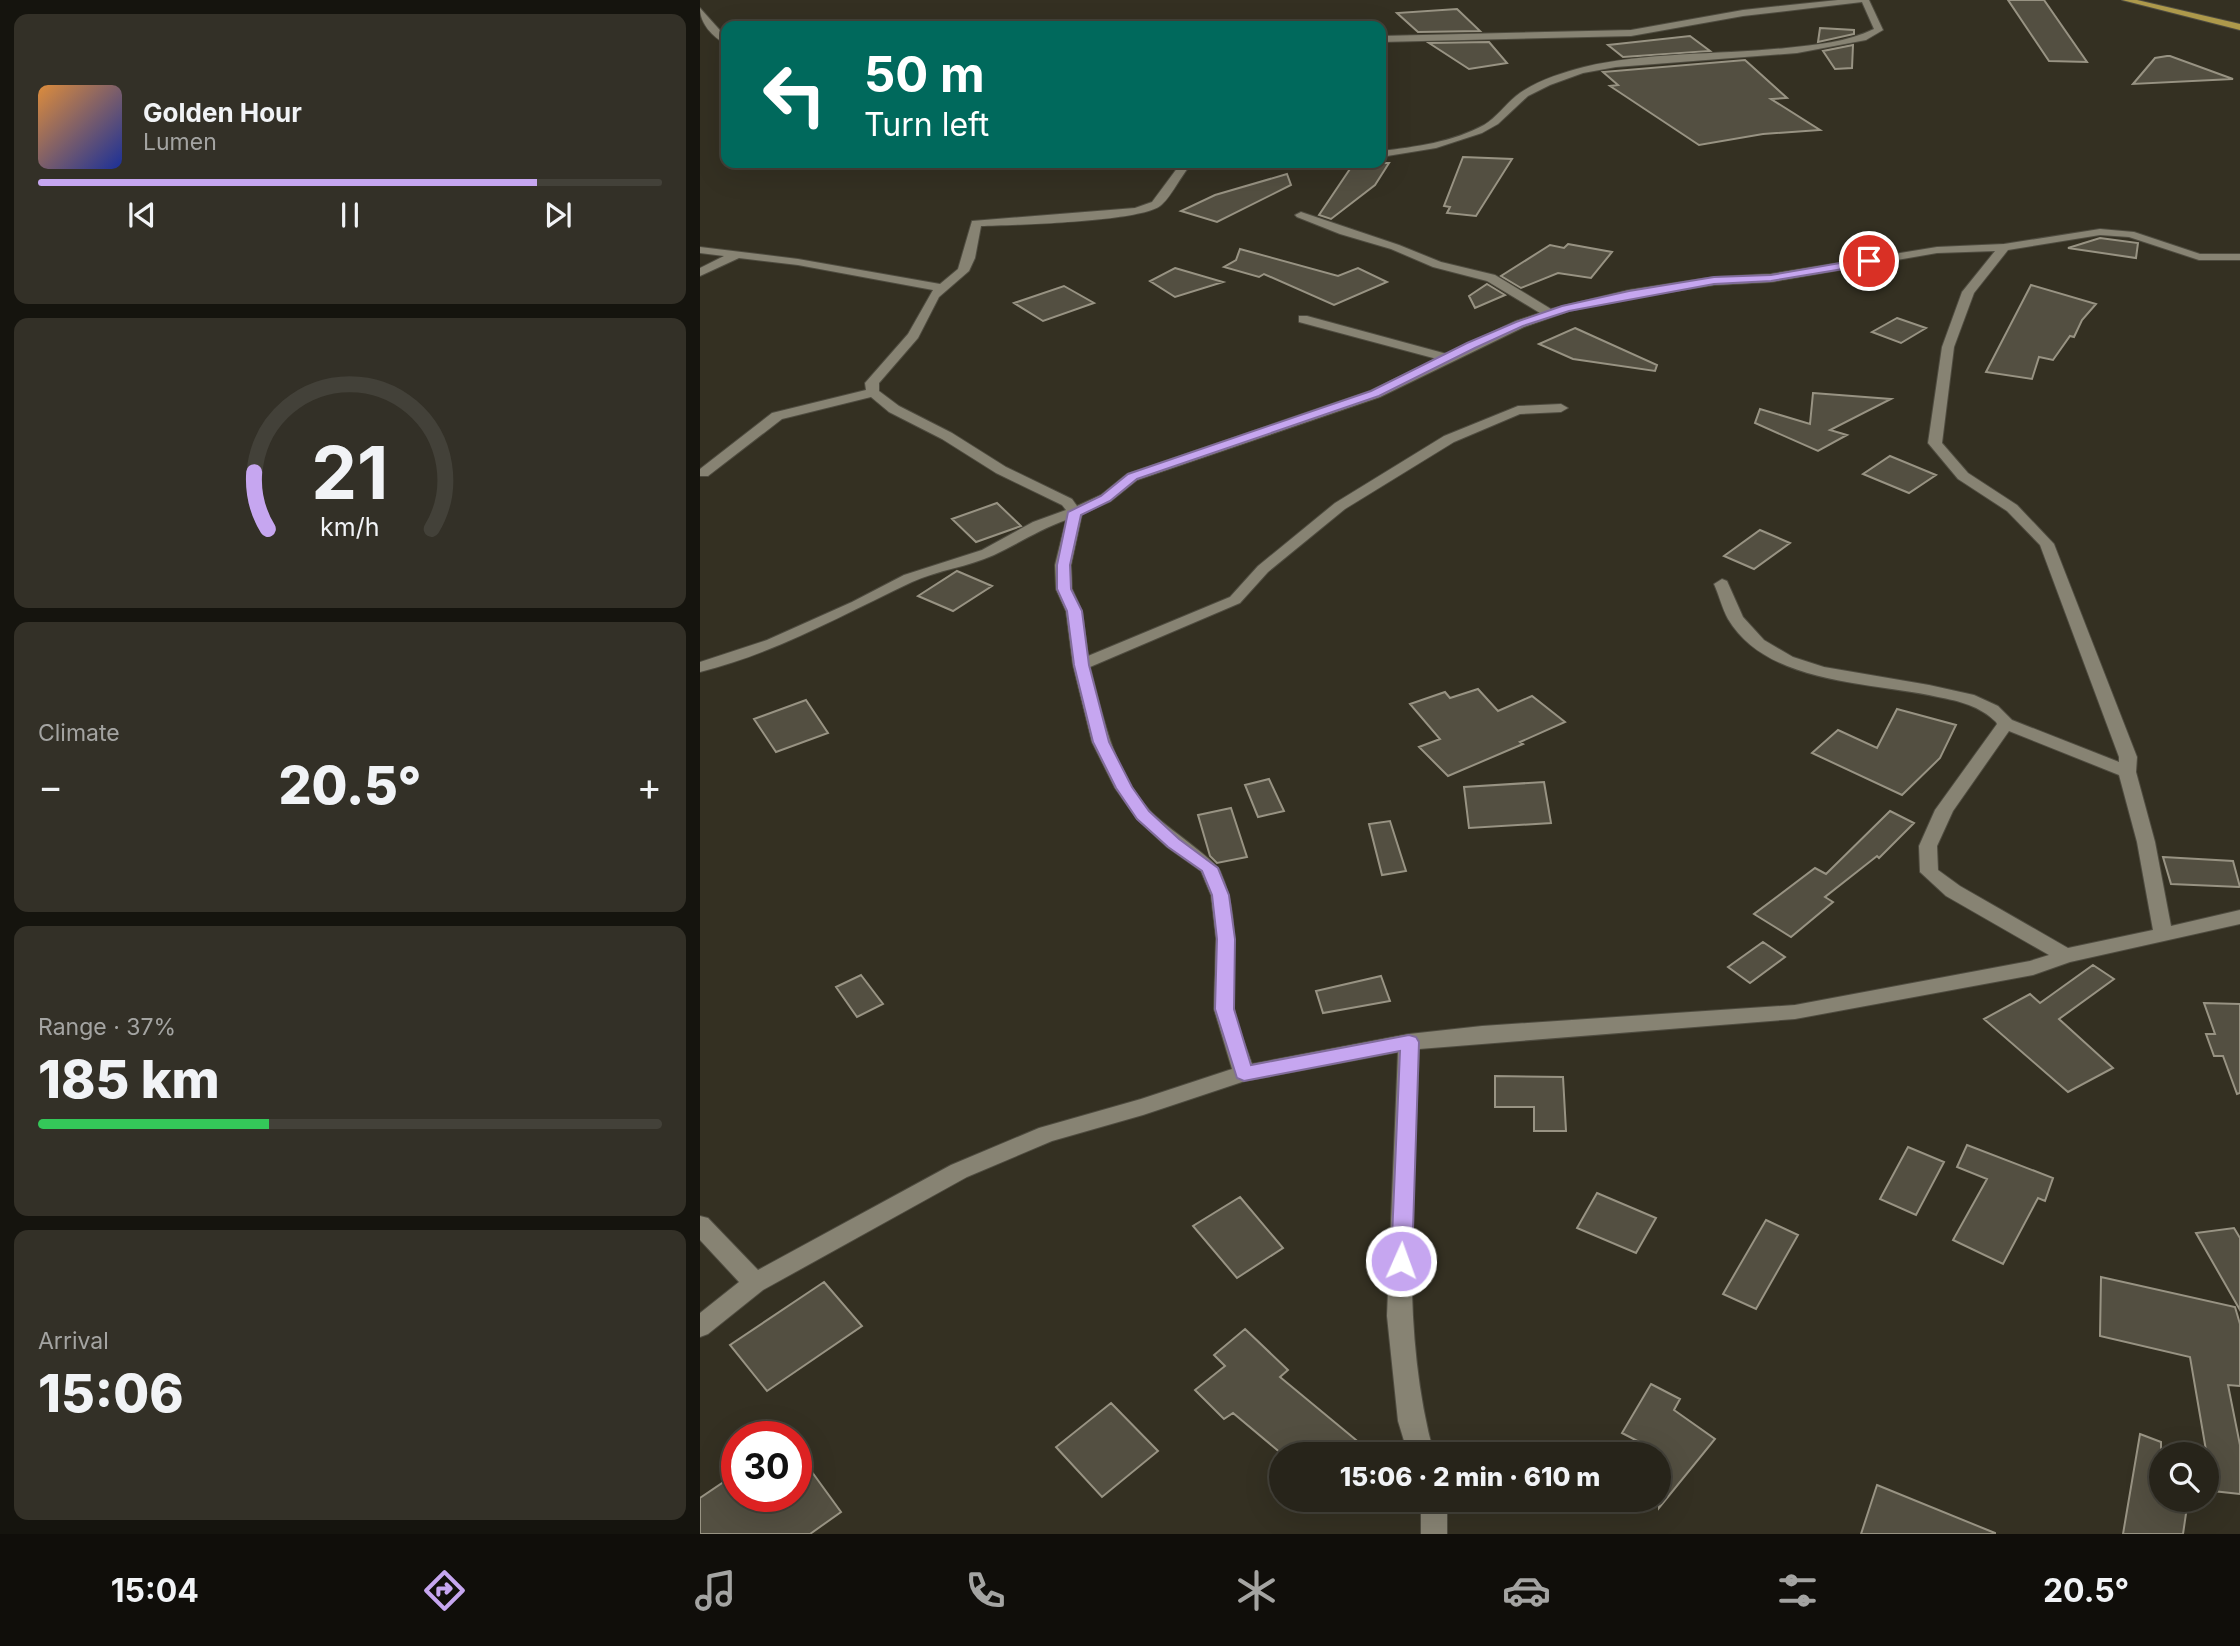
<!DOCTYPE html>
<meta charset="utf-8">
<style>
body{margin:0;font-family:Inter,sans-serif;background:#333027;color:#f1f3f6;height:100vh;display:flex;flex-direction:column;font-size:26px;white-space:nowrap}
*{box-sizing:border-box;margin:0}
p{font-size:23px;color:#a4a4a2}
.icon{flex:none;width:38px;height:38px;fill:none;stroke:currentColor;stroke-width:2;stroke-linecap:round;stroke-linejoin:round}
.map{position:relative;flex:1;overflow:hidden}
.drawer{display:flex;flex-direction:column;gap:14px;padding:14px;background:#15140e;width:700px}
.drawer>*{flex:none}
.top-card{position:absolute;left:21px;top:21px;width:665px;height:147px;border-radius:14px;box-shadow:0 7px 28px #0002,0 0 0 2px #434139;background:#00695c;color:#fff;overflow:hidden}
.controls{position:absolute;left:1449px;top:1442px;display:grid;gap:14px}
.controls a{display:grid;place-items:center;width:70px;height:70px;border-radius:50%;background:#27241a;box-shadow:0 7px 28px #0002,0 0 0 2px #434139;font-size:35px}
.speed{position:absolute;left:21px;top:1421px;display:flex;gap:14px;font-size:35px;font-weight:700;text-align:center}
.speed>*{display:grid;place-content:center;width:91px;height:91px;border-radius:50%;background:#27241a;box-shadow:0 7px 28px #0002,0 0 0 2px #434139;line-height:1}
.speed .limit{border:10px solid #d22;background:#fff;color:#111}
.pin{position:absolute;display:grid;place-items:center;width:60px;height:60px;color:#fff;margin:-30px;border:4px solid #fff;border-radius:50%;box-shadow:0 2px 7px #0007}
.me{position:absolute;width:77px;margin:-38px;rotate:2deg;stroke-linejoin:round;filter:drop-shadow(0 0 5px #0008)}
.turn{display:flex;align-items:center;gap:24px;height:147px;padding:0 28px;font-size:32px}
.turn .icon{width:91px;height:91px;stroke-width:2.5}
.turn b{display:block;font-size:49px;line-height:60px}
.big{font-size:52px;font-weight:800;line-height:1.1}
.drawer .card{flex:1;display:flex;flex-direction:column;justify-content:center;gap:10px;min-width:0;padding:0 24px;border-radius:14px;background:#333027}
.drawer .dial{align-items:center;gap:0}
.dial svg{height:182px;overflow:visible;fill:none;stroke:#434139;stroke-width:7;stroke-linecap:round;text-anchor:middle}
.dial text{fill:#f1f3f6;stroke:none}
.song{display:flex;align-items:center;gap:21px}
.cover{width:84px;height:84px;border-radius:10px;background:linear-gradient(135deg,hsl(30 70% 55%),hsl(230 70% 35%))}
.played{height:7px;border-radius:4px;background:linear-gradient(90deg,#c6a6f0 80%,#434139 80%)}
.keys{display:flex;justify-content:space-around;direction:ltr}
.heat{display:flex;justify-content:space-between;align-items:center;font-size:38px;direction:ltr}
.charge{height:10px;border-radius:5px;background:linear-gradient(90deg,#34c759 37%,#434139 0)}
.trip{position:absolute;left:569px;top:1442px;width:402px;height:70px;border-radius:35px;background:#27241a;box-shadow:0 7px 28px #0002,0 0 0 2px #434139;font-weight:800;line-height:70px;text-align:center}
.tabs{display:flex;height:112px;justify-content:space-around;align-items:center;background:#100e0a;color:#a4a4a2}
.tabs .icon{width:49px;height:49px}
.tabs .active{color:#c6a6f0}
.tabs b{font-size:32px;color:#f1f3f6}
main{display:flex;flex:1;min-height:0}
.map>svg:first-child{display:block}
</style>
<main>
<section class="drawer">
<div class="card">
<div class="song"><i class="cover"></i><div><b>Golden Hour</b><p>Lumen</p></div></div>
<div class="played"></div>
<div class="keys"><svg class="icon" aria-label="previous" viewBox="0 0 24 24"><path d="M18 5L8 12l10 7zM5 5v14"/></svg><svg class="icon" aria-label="pause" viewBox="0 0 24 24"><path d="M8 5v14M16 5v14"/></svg><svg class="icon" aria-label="next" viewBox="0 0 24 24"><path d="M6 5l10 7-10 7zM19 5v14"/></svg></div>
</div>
<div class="card dial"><svg viewBox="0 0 100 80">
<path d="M14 69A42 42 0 1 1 86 69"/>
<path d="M14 69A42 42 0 0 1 8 44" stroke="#c6a6f0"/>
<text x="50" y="56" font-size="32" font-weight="700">21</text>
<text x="50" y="72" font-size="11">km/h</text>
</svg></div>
<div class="card"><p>Climate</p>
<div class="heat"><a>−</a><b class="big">20.5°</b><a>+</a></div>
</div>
<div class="card"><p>Range · 37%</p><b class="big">185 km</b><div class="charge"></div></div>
<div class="card"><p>Arrival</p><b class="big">15:06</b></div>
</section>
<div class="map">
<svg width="1540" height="1534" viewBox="0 0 1540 1534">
<rect width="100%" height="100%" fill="#343022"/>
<path fill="#534f41" stroke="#989383" stroke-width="2" d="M 1308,0 L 1344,0 L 1387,62 L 1349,61 Z
M 757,9 L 780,31 L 718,32 L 697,13 Z
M 1120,28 L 1154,30 L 1154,34 L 1118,42 Z
M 990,36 L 1010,51 L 923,57 L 908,45 Z
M 789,42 L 807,63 L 769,69 L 729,43 Z
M 1153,45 L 1152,68 L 1135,69 L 1123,51 Z
M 1467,56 L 1470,56 L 1533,79 L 1433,84 L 1455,58 Z
M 1045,60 L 1087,98 L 1071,99 L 1120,130 L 1063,134 L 999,145 L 910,86 L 918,85 L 903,72 Z
M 763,157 L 812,159 L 776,216 L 747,213 L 750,207 L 744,206 Z
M 654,163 L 689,163 L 675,185 L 631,219 L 619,215 Z
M 587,174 L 591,185 L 517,222 L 481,211 L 515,195 Z
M 1400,238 L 1438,243 L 1436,258 L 1368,248 Z
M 868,244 L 912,252 L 891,278 L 858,273 L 821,288 L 801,276 L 850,245 L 864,248 Z
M 540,249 L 638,276 L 658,268 L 687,282 L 634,305 L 564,274 L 559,277 L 524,267 L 536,260 Z
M 475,268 L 523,282 L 475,297 L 450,281 Z
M 787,284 L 805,295 L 775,308 L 769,296 Z
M 1331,285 L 1396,304 L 1382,320 L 1374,337 L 1370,336 L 1353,360 L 1339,357 L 1332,379 L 1286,372 Z
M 364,286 L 394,303 L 343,321 L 314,303 Z
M 1197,318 L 1226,328 L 1201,343 L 1172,332 Z
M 875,328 L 957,365 L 955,371 L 873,359 L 839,344 Z
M 1113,393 L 1191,399 L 1130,430 L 1147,435 L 1118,451 L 1055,423 L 1060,409 L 1110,424 Z
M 1190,456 L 1236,475 L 1209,493 L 1163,474 Z
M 297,503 L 321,526 L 276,542 L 252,519 Z
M 1060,530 L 1090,543 L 1054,569 L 1024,556 Z
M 257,571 L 292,586 L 253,611 L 218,596 Z
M 778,689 L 798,711 L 832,696 L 865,722 L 820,742 L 823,744 L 748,776 L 719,747 L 740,739 L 710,704 L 745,692 L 750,698 Z
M 106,700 L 128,733 L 76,752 L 54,719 Z
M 1197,709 L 1256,725 L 1240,758 L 1202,795 L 1112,753 L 1138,730 L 1177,748 Z
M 569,779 L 584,811 L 558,817 L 545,785 Z
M 844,782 L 851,823 L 769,828 L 764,787 Z
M 531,808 L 547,857 L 517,863 L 510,856 L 498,815 Z
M 1190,811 L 1214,823 L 1179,858 L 1177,856 L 1125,897 L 1133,902 L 1091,937 L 1054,914 L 1115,868 L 1126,874 Z
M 690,821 L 706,871 L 682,875 L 669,824 Z
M 1463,857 L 1533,861 L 1540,887 L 1471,884 Z
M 1063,942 L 1085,957 L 1050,983 L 1028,967 Z
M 1393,965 L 1414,979 L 1359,1019 L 1413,1068 L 1368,1092 L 1284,1019 L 1330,994 L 1340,1003 Z
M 161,975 L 183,1004 L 157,1017 L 136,987 Z
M 681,976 L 690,1001 L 623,1013 L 616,991 Z
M 1504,1003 L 1540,1004 L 1540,1093 L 1537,1094 L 1523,1056 L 1514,1056 L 1506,1034 L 1515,1034 Z
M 795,1076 L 863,1077 L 866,1131 L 834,1131 L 834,1107 L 795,1107 Z
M 1267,1145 L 1353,1178 L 1345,1201 L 1338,1198 L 1303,1264 L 1253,1240 L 1287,1179 L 1257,1167 Z
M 1208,1147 L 1244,1162 L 1216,1215 L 1180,1199 Z
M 897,1193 L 956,1218 L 936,1253 L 877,1228 Z
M 540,1197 L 583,1248 L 537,1278 L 493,1226 Z
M 1066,1220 L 1098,1235 L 1056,1309 L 1023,1294 Z
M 1534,1228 L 1540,1238 L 1540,1310 L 1496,1233 Z
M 1401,1277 L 1535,1307 L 1540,1324 L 1540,1386 L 1528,1385 L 1540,1445 L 1540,1494 L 1513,1491 L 1490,1357 L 1400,1336 Z
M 124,1282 L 162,1326 L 67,1391 L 30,1345 Z
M 545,1329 L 588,1370 L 580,1377 L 673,1454 L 582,1454 L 533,1413 L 524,1419 L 495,1390 L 525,1366 L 514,1355 Z
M 951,1384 L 980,1399 L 974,1410 L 1015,1439 L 959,1508 L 959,1452 L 922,1433 Z
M 411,1403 L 458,1451 L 402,1497 L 356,1447 Z
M 1440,1434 L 1461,1442 L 1461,1500 L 1488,1500 L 1483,1534 L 1423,1534 Z
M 96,1450 L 141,1512 L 110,1534 L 0,1534 L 0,1498 L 37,1473 L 37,1496 L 96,1496 Z
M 1177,1485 L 1295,1533 L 1295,1534 L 1161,1534 Z"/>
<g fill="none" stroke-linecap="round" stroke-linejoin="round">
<g stroke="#4f4c40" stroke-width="2">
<path id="minor" d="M 1138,0 L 1169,0 L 1183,30 L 1166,40 L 1097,53 L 916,67 L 883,73 L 850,85 L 828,96 L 798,124 L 782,133 L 736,148 L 681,157 L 681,151 C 715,147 753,142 784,125 C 796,118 805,105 816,96 C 835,81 861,73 884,67 C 947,52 1021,55 1086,48 C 1116,45 1147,42 1174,29 L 1162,2 L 1043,16 L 931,36 L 681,42 L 681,36 L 931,30 L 1043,10 Z
M 0,8 L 26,37 L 26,44 C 13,37 0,24 0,8 Z
M 481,163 L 492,163 C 482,174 470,199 460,206 C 438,222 313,225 281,226 L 275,258 L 269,271 L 239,297 L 218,338 L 179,383 L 179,391 L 199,406 L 252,433 L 306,467 L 372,499 L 377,506 L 401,495 L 427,474 L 670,391 L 737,359 L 599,322 L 599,316 L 607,316 L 747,354 L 816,321 L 840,313 L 787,281 L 733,267 L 691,249 L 640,234 L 597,217 L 595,215 L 601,212 L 699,245 L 741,262 L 795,275 L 851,309 L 929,290 L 1014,277 L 1071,274 L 1237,247 L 1304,244 L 1400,229 L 1434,232 L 1500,254 L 1540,254 L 1540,260 L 1499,260 L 1429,237 L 1400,235 L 1308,250 L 1274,293 L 1254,347 L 1242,443 L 1268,473 L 1317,505 L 1354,544 L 1437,757 L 1436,772 L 1455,842 L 1471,926 L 1540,910 L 1540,924 L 1370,962 L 1333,975 L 1095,1019 L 719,1049 C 715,1183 698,1323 734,1454 L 708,1454 L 698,1421 L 687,1316 L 698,1052 L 545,1081 L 443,1115 L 352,1141 L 267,1177 L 63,1290 L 8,1334 L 0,1337 L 0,1313 L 39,1282 L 0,1240 L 0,1216 L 8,1218 L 58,1270 L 251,1165 L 339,1128 L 441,1099 L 532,1069 L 514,1009 L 516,938 L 511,895 L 501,871 L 467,847 L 437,819 L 415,788 L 392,742 L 373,665 L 366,611 L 356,589 L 355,565 L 366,520 C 340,529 318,544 294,555 C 268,567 238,570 212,582 C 142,615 76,653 0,672 L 0,662 L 67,640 L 152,602 L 204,575 L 282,550 L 333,522 L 366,510 L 362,505 L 296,473 L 242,439 L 189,412 L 171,397 L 82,419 L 8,476 L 0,476 L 0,469 L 72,413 L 166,390 L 165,383 L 208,334 L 233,290 L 98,265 L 39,258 L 0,276 L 0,268 L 24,256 L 0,253 L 0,247 L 98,259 L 240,284 L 258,269 L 272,221 L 435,208 L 452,202 ZM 1295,251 L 1262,292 L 1242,347 L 1228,443 L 1258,479 L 1307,511 L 1340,545 L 1419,757 L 1419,762 L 1312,720 L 1298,706 L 1274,695 L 1229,685 L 1124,667 L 1093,657 L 1064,640 L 1043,617 L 1027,581 L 1022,579 L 1014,584 C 1019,595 1022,608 1028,619 C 1067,685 1172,682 1238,697 C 1259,701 1280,706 1296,722 L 1297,724 L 1235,810 L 1219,846 L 1220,872 L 1246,896 L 1349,955 L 1330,961 L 1095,1005 L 782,1026 L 709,1034 L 552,1064 C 546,1046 536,1026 534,1008 C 529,956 543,924 520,871 C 514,859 466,827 452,813 C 414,775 403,717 390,667 L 540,603 L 568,572 L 645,509 L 754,442 L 820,414 L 861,412 L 868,408 L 861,404 L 818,406 L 744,436 L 635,503 L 558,566 L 530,597 L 388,656 L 382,611 L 372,589 L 371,565 L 382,514 L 411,501 L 437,480 L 680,397 L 824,327 L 869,311 L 929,298 L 1014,285 L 1071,282 L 1237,253 ZM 1309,731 L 1419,775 L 1437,842 L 1453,930 L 1368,948 L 1260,886 L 1238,870 L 1237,846 L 1253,811 Z
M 721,1500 L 747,1500 L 747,1534 L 721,1534 Z"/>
</g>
<g stroke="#4f4c40" stroke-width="2">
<path id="primary" d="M 1422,0 L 1437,0 L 1540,24 L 1540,30 Z"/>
</g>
<use href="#minor" fill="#878373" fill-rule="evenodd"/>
<use href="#primary" fill="#ad994b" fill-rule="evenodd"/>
</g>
<path fill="#c6a6f0" stroke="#816c9c" stroke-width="2" d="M 1169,258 L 1174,261 L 1173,264 L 1071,281 L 1014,284 L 869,311 L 823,326 L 775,348 L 679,396 L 437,479 L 410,501 L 381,515 L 370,565 L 371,589 L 382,611 L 389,665 L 409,742 L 432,787 L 449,811 L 479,839 L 518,868 L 529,895 L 535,939 L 534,1009 L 551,1065 L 709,1035 L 716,1037 L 719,1042 L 712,1261 L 709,1267 L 701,1270 L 694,1267 L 691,1261 L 700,1051 L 544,1081 L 537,1078 L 515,1009 L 517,939 L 512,895 L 502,871 L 468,847 L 437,819 L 416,788 L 393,742 L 374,665 L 367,611 L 357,589 L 357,565 L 368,512 L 401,496 L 428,474 L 671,391 L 767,343 L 816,322 L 862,306 L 929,291 L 1014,277 L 1071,275 Z"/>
</svg>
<div class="controls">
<a><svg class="icon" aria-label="search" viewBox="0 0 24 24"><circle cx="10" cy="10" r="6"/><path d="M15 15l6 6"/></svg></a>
</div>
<div class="speed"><div class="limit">30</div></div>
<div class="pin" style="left:1169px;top:261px;background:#d93025"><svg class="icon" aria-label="arrive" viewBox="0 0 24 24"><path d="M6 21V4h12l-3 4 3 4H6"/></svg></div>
<svg class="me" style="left:701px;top:1261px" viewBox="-20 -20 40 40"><circle r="17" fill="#c6a6f0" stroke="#fff" stroke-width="3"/><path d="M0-11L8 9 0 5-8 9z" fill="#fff"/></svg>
<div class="trip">15:06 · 2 min · 610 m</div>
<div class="top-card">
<div class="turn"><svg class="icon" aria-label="left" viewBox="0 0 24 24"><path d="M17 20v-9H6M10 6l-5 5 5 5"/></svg><div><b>50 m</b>Turn left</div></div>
</div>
</div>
</main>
<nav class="tabs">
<b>15:04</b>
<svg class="icon active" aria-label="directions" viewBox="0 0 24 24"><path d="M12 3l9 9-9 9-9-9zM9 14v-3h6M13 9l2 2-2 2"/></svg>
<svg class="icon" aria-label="music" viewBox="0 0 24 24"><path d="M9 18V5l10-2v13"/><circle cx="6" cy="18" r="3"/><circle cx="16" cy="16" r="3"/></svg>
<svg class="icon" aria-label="phone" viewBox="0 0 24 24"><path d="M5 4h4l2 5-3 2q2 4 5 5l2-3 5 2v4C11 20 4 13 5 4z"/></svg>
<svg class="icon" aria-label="climate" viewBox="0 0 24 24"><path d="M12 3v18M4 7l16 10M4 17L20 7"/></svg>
<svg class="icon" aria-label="car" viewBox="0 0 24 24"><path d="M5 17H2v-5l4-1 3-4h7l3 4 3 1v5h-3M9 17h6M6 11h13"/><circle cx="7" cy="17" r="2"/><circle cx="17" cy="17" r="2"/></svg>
<svg class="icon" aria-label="filters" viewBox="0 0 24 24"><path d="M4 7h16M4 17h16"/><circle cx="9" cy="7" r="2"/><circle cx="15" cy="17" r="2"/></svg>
<b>20.5°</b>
</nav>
